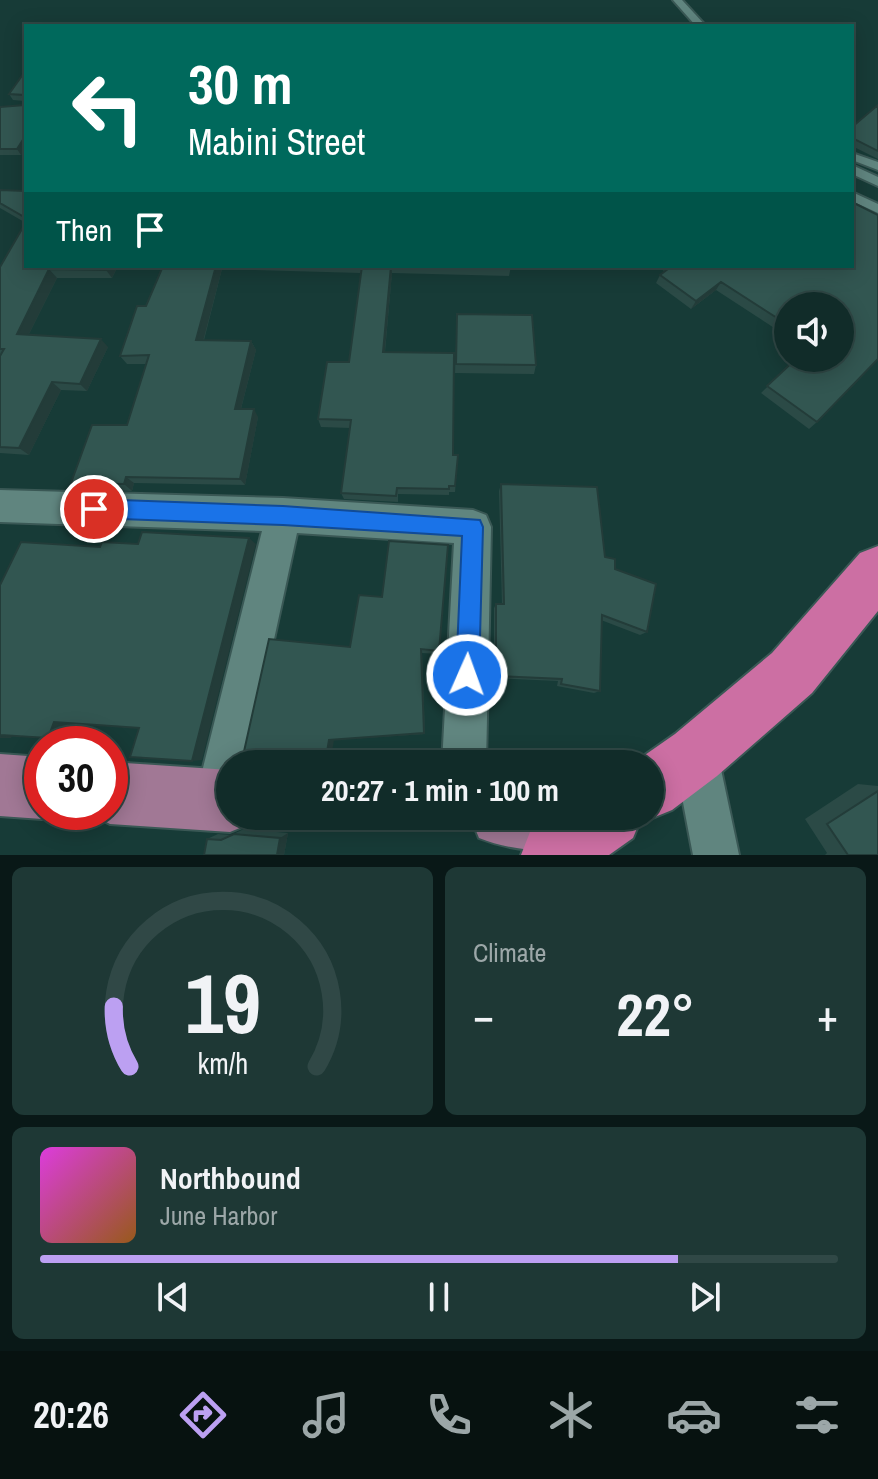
<!DOCTYPE html>
<meta charset="utf-8">
<style>
body{margin:0;font-family:"Archivo Narrow",sans-serif;background:#1e3835;color:#f1f3f6;height:100vh;display:flex;flex-direction:column;font-size:30px;white-space:nowrap}
*{box-sizing:border-box;margin:0}
p{font-size:26px;color:#9ca7a8}
.icon{flex:none;width:44px;height:44px;fill:none;stroke:currentColor;stroke-width:2;stroke-linecap:round;stroke-linejoin:round}
.map{position:relative;height:855px;overflow:hidden}
.drawer{display:flex;flex-direction:column;gap:12px;padding:12px;background:#091817;flex:1}
.drawer>*{flex:none}
.guide{position:absolute;left:24px;top:24px;width:830px;height:244px;border-radius:0px;box-shadow:0 4px 20px #0003,0 0 0 2px #304846;background:#00695c;color:#fff;overflow:hidden}
.fabs{position:absolute;left:774px;top:292px;display:grid;gap:16px}
.fabs a{display:grid;place-items:center;width:80px;height:80px;border-radius:50%;background:#112c29;box-shadow:0 4px 20px #0003,0 0 0 2px #304846;font-size:40px}
.speed{position:absolute;left:24px;top:726px;display:flex;gap:16px;font-size:40px;font-weight:700;text-align:center}
.speed>*{display:grid;place-content:center;width:104px;height:104px;border-radius:50%;background:#112c29;box-shadow:0 4px 20px #0003,0 0 0 2px #304846;line-height:1}
.speed .limit{border:12px solid #d22;background:#fff;color:#111}
.pin{position:absolute;display:grid;place-items:center;width:68px;height:68px;color:#fff;margin:-34px;border:4px solid #fff;border-radius:50%;box-shadow:0 2px 8px #0007}
.me{position:absolute;width:88px;margin:-44px;rotate:2deg;stroke-linejoin:round;filter:drop-shadow(0 0 6px #0008)}
.turn{display:flex;align-items:center;gap:28px;height:168px;padding:0 32px;font-size:36px}
.turn .icon{width:104px;height:104px;stroke-width:2.5}
.turn b{display:block;font-size:56px;line-height:68px}
.then{display:flex;align-items:center;height:76px;padding:0 32px;background:#0003;gap:16px;font-size:30px}
.big{font-size:60px;font-weight:700;line-height:1.1}
.drawer .tile{flex:1;display:flex;flex-direction:column;justify-content:center;gap:12px;min-width:0;padding:0 28px;border-radius:12px;background:#1e3835}
.drawer .dial{align-items:center;gap:0}
.dial svg{height:208px;overflow:visible;fill:none;stroke:#304846;stroke-width:7;stroke-linecap:round;text-anchor:middle}
.dial text{fill:#f1f3f6;stroke:none}
.song{display:flex;align-items:center;gap:24px}
.cover{width:96px;height:96px;border-radius:12px;background:linear-gradient(135deg,hsl(300 70% 55%),hsl(30 70% 35%))}
.played{height:8px;border-radius:4px;background:linear-gradient(90deg,#bca0f2 80%,#304846 80%)}
.keys{display:flex;justify-content:space-around;direction:ltr}
.heat{display:flex;justify-content:space-between;align-items:center;font-size:44px;direction:ltr}
.drawer .tiles{flex:1;display:grid;gap:12px;grid-template-columns:1fr 1fr}
.tile:last-child{grid-column:span 2}
.trip{position:absolute;left:216px;top:750px;width:448px;height:80px;border-radius:40px;background:#112c29;box-shadow:0 4px 20px #0003,0 0 0 2px #304846;font-weight:700;line-height:80px;text-align:center}
.dock{display:flex;height:128px;justify-content:space-around;align-items:center;background:#071210;color:#9ca7a8}
.dock .icon{width:56px;height:56px}
.dock .active{color:#bca0f2}
.dock b{font-size:36px;color:#f1f3f6}
.map>svg:first-child{display:block}
</style>
<div class="map">
<svg width="878" height="855" viewBox="0 0 878 855">
<rect width="100%" height="100%" fill="#173b37"/>
<g fill="none" stroke-linecap="round" stroke-linejoin="round">
<g stroke="#3a5855" stroke-width="4">
<path id="lane" d="M 673,0 L 682,0 L 706,26 L 696,26 Z
M 852,153 L 878,162 L 878,170 L 852,160 Z
M 852,165 L 878,177 L 878,186 L 852,174 Z
M 852,192 L 878,204 L 878,213 L 852,201 Z"/>
</g>
<g stroke="#3a5855" stroke-width="4">
<path id="street" d="M 0,490 L 283,498 L 473,510 L 486,515 L 491,527 L 486,764 L 442,764 L 454,543 L 297,533 L 247,764 L 230,764 L 230,816 L 233,816 L 217,822 L 201,816 L 195,800 L 262,531 L 0,522 Z
M 696,733 L 711,740 L 718,755 L 739,855 L 693,855 L 674,755 L 681,740 Z"/>
</g>
<g stroke="#3a5855" stroke-width="4">
<path id="primary" d="M 0,754 L 42,757 L 42,812 L 58,812 L 42,819 L 0,816 Z
M 110,762 L 230,770 L 230,816 L 255,816 L 252,823 L 230,832 L 110,824 L 87,812 L 110,812 Z
M 470,816 L 630,816 L 621,838 C 578,855 522,855 479,838 Z"/>
</g>
<g stroke="#3a5855" stroke-width="4">
<path id="highway" d="M 878,546 L 878,611 L 812,693 L 717,776 L 672,810 L 650,819 L 644,816 L 650,816 L 650,764 L 632,764 L 675,734 L 772,653 L 860,553 Z
M 555,816 L 642,816 L 633,838 L 609,855 L 521,855 L 530,832 Z"/>
</g>
<use href="#lane" fill="#60857f" fill-rule="evenodd"/>
<use href="#street" fill="#60857f" fill-rule="evenodd"/>
<use href="#primary" fill="#a17895" fill-rule="evenodd"/>
<use href="#highway" fill="#cc6fa3" fill-rule="evenodd"/>
</g>
<path fill="#2b4a46" d="M 26,70 L 26,148 L 21,155 L 0,155 L 0,107 L 24,105 L 24,101 L 13,100 L 9,94 Z
M 878,105 L 878,159 L 852,146 L 852,127 Z
M 0,190 L 26,191 L 26,266 L 118,266 L 112,278 L 57,278 L 29,334 L 108,347 L 87,391 L 61,390 L 29,455 L 0,453 L 0,267 L 26,223 L 0,208 Z
M 852,202 L 878,215 L 878,359 L 817,422 L 809,429 L 761,393 L 797,358 L 840,358 L 840,306 L 788,306 L 788,337 L 716,290 L 691,309 L 656,283 L 660,275 L 664,271 L 656,266 L 852,266 Z
M 163,266 L 511,266 L 509,276 L 392,273 L 385,352 L 453,455 L 458,455 L 455,492 L 449,492 L 449,495 L 398,494 L 398,502 L 344,499 L 341,493 L 350,428 L 321,427 L 318,419 L 349,362 L 361,273 L 222,269 L 204,340 L 251,341 L 256,350 L 241,409 L 258,417 L 245,485 L 134,483 L 132,491 L 81,489 L 71,483 L 127,425 L 146,364 L 127,364 L 120,356 L 146,306 Z
M 457,314 L 536,365 L 534,374 L 455,373 Z
M 501,484 L 605,557 L 615,569 L 647,632 L 640,635 L 601,620 L 600,691 L 594,693 L 557,686 L 558,681 L 494,678 L 494,608 L 496,604 L 502,604 L 499,491 Z
M 448,545 L 439,654 L 422,653 L 425,734 L 334,740 L 350,647 L 382,597 Z
M 858,784 L 878,786 L 878,855 L 825,855 L 827,853 L 805,819 Z
M 244,829 L 288,833 L 284,855 L 207,839 L 218,834 L 231,835 Z"/>
<path fill="#233c39" d="M 26,135 L 26,148 L 21,155 L 17,149 Z
M 108,266 L 118,266 L 112,278 L 106,270 Z
M 216,266 L 221,266 L 222,269 L 201,349 L 196,340 Z
M 392,266 L 392,273 L 384,360 L 383,352 Z
M 49,269 L 57,278 L 25,342 L 17,334 Z
M 721,282 L 716,290 L 691,309 L 696,301 Z
M 101,339 L 108,347 L 87,391 L 80,384 Z
M 251,341 L 256,350 L 239,416 L 235,409 Z
M 52,382 L 61,390 L 29,455 L 19,448 Z
M 254,409 L 258,417 L 245,485 L 240,479 Z
M 126,477 L 134,483 L 132,491 L 124,484 Z
M 249,538 L 256,544 L 202,760 L 192,761 Z
M 54,722 L 69,723 L 64,738 L 48,738 Z
M 0,734 L 13,734 L 11,738 L 0,738 Z
M 329,740 L 334,740 L 330,764 L 325,764 Z
M 288,833 L 284,855 L 277,855 L 280,838 Z"/>
<path fill="#325651" stroke="#233c39" stroke-width="2" d="M 26,70 L 26,135 L 17,149 L 0,149 L 0,107 L 24,105 L 24,95 L 9,94 Z
M 878,105 L 878,151 L 852,138 L 852,127 Z
M 0,190 L 26,191 L 26,218 L 0,203 Z
M 852,202 L 878,215 L 878,359 L 817,422 L 767,386 L 797,358 L 840,358 L 840,306 L 788,306 L 788,325 L 721,282 L 696,301 L 660,275 L 672,266 L 852,266 Z
M 26,222 L 26,266 L 108,266 L 106,270 L 49,269 L 17,334 L 101,339 L 80,384 L 52,382 L 19,448 L 0,447 L 0,356 L 4,349 L 0,349 L 0,267 Z
M 163,266 L 216,266 L 196,340 L 251,341 L 235,409 L 254,409 L 240,479 L 126,477 L 124,484 L 71,483 L 92,425 L 127,425 L 149,355 L 120,356 L 137,306 L 146,306 Z
M 362,266 L 391,266 L 383,352 L 454,353 L 453,455 L 458,455 L 455,486 L 449,486 L 449,489 L 397,488 L 396,496 L 341,493 L 351,420 L 318,419 L 327,362 L 349,362 Z
M 457,314 L 532,315 L 536,365 L 456,364 Z
M 501,484 L 597,487 L 605,557 L 615,559 L 615,569 L 656,584 L 647,632 L 602,615 L 600,691 L 561,684 L 562,679 L 496,676 L 496,604 L 504,604 Z
M 142,532 L 249,538 L 192,761 L 130,757 L 139,728 L 54,722 L 48,738 L 0,735 L 0,585 L 21,542 L 100,547 L 102,542 L 138,544 Z
M 389,541 L 448,545 L 439,651 L 421,649 L 424,733 L 329,740 L 325,764 L 311,764 L 243,756 L 269,639 L 350,647 L 359,595 L 382,597 Z
M 878,791 L 878,855 L 848,855 L 827,824 Z
M 234,834 L 280,838 L 277,855 L 204,855 L 207,839 L 221,840 Z"/>
<path fill="#1a73e8" stroke="#114b97" stroke-width="2" d="M 94,499 L 283,506 L 480,520 L 483,527 L 479,675 L 475,683 L 467,687 L 459,683 L 456,675 L 462,536 L 283,525 L 94,518 L 87,515 L 84,509 L 87,502 Z"/>
</svg>
<div class="fabs">
<a><svg class="icon" aria-label="sound" viewBox="0 0 24 24"><path d="M4 9h4l5-4v14l-5-4H4zM17 9q2 3 0 6"/></svg></a>
</div>
<div class="speed"><div class="limit">30</div></div>
<div class="pin" style="left:94px;top:509px;background:#d93025"><svg class="icon" aria-label="arrive" viewBox="0 0 24 24"><path d="M6 21V4h12l-3 4 3 4H6"/></svg></div>
<svg class="me" style="left:467px;top:675px" viewBox="-20 -20 40 40"><circle r="17" fill="#1a73e8" stroke="#fff" stroke-width="3"/><path d="M0-11L8 9 0 5-8 9z" fill="#fff"/></svg>
<div class="trip">20:27 · 1 min · 100 m</div>
<div class="guide">
<div class="turn"><svg class="icon" aria-label="left" viewBox="0 0 24 24"><path d="M17 20v-9H6M10 6l-5 5 5 5"/></svg><div><b>30 m</b>Mabini Street</div></div>
<div class="then">Then<svg class="icon" aria-label="arrive" viewBox="0 0 24 24"><path d="M6 21V4h12l-3 4 3 4H6"/></svg></div>
</div>
</div>
<section class="drawer">
<div class="tiles">
<div class="tile dial"><svg viewBox="0 0 100 80">
<path d="M14 69A42 42 0 1 1 86 69"/>
<path d="M14 69A42 42 0 0 1 8 46" stroke="#bca0f2"/>
<text x="50" y="56" font-size="32" font-weight="700">19</text>
<text x="50" y="72" font-size="11">km/h</text>
</svg></div>
<div class="tile"><p>Climate</p>
<div class="heat"><a>−</a><b class="big">22°</b><a>+</a></div>
</div>
<div class="tile">
<div class="song"><i class="cover"></i><div><b>Northbound</b><p>June Harbor</p></div></div>
<div class="played"></div>
<div class="keys"><svg class="icon" aria-label="previous" viewBox="0 0 24 24"><path d="M18 5L8 12l10 7zM5 5v14"/></svg><svg class="icon" aria-label="pause" viewBox="0 0 24 24"><path d="M8 5v14M16 5v14"/></svg><svg class="icon" aria-label="next" viewBox="0 0 24 24"><path d="M6 5l10 7-10 7zM19 5v14"/></svg></div>
</div>
</div>
</section>
<nav class="dock">
<b>20:26</b>
<svg class="icon active" aria-label="directions" viewBox="0 0 24 24"><path d="M12 3l9 9-9 9-9-9zM9 14v-3h6M13 9l2 2-2 2"/></svg>
<svg class="icon" aria-label="music" viewBox="0 0 24 24"><path d="M9 18V5l10-2v13"/><circle cx="6" cy="18" r="3"/><circle cx="16" cy="16" r="3"/></svg>
<svg class="icon" aria-label="phone" viewBox="0 0 24 24"><path d="M5 4h4l2 5-3 2q2 4 5 5l2-3 5 2v4C11 20 4 13 5 4z"/></svg>
<svg class="icon" aria-label="climate" viewBox="0 0 24 24"><path d="M12 3v18M4 7l16 10M4 17L20 7"/></svg>
<svg class="icon" aria-label="car" viewBox="0 0 24 24"><path d="M5 17H2v-5l4-1 3-4h7l3 4 3 1v5h-3M9 17h6M6 11h13"/><circle cx="7" cy="17" r="2"/><circle cx="17" cy="17" r="2"/></svg>
<svg class="icon" aria-label="filters" viewBox="0 0 24 24"><path d="M4 7h16M4 17h16"/><circle cx="9" cy="7" r="2"/><circle cx="15" cy="17" r="2"/></svg>
</nav>
